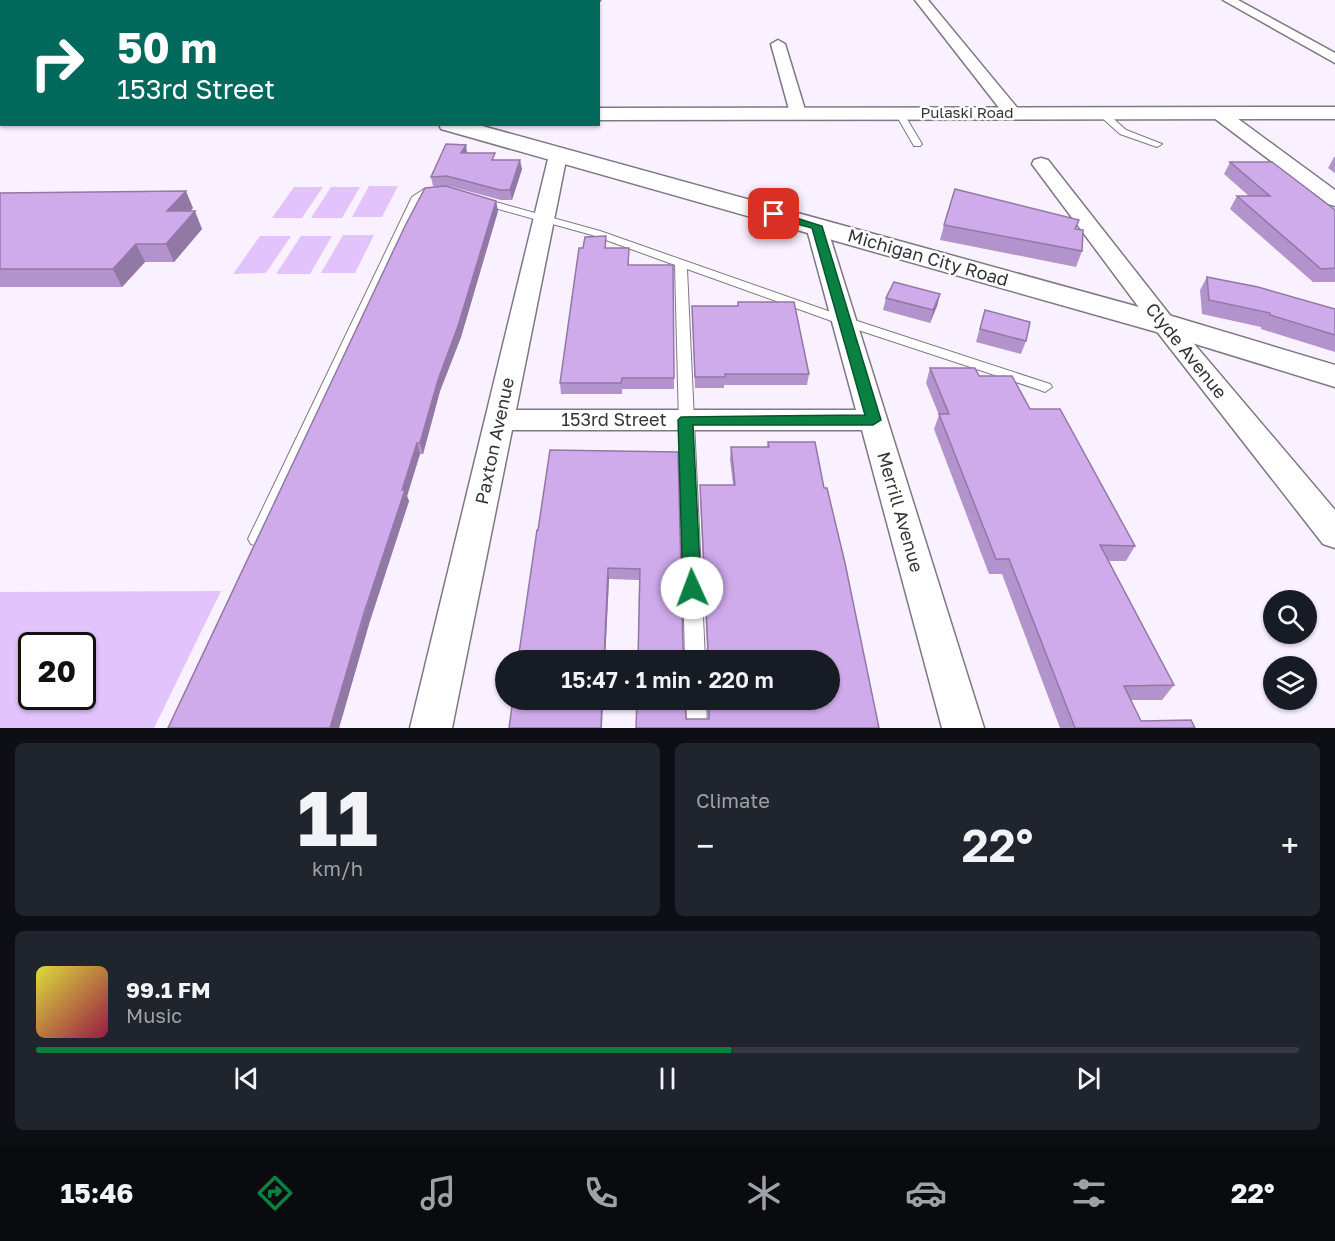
<!DOCTYPE html>
<meta charset="utf-8">
<style>
body{margin:0;font-family:"Golos Text",sans-serif;background:#20242c;color:#f1f3f6;height:100vh;display:flex;flex-direction:column;font-size:22px;white-space:nowrap}
*{box-sizing:border-box;margin:0}
p{font-size:20px;color:#9ea1a6}
.icon{flex:none;width:33px;height:33px;fill:none;stroke:currentColor;stroke-width:2;stroke-linecap:round;stroke-linejoin:round}
.map{position:relative;height:728px;overflow:hidden}
.details{display:flex;flex-direction:column;gap:15px;padding:15px;background:#0d0f14;flex:1}
.details>*{flex:none}
.top-card{position:absolute;left:0px;top:0px;width:600px;height:126px;box-shadow:0 2px 4px #0004;background:#00695c;color:#fff;overflow:hidden}
.fabs{position:absolute;left:1263px;top:590px;display:grid;gap:12px}
.fabs a{display:grid;place-items:center;width:54px;height:54px;border-radius:50%;background:#171b24;box-shadow:0 2px 4px #0004;font-size:30px}
.speed{position:absolute;left:18px;top:632px;display:flex;gap:12px;font-size:30px;font-weight:700;text-align:center}
.speed>*{display:grid;place-content:center;width:78px;height:78px;border-radius:50%;background:#171b24;box-shadow:0 2px 4px #0004;line-height:1}
.speed .limit{border:3px solid #111;border-radius:9px;background:#fff;color:#111}
.pin{position:absolute;display:grid;place-items:center;width:51px;height:51px;color:#fff;margin:-26px;border-radius:12px;box-shadow:0 3px 9px #0006}
.me{position:absolute;width:66px;margin:-33px;rotate:358deg;stroke-linejoin:round;filter:drop-shadow(0 0 4px #0008)}
.turn{display:flex;align-items:center;gap:21px;height:126px;padding:0 18px;font-size:27px}
.turn .icon{width:78px;height:78px;stroke-width:2.5}
.turn b{display:block;font-size:42px;line-height:51px}
.big{font-size:45px;font-weight:600;line-height:1.1}
.details .tile{flex:1;display:flex;flex-direction:column;justify-content:center;gap:9px;min-width:0;padding:0 21px;border-radius:9px;background:#20242c}
.details .dial{align-items:center;gap:0}
.dial b{font-size:78px;line-height:1}
.song{display:flex;align-items:center;gap:18px}
.cover{width:72px;height:72px;border-radius:9px;background:linear-gradient(135deg,hsl(60 70% 55%),hsl(340 70% 35%))}
.played{height:6px;border-radius:3px;background:linear-gradient(90deg,#0b8043 55%,#363941 55%)}
.keys{display:flex;justify-content:space-around;direction:ltr}
.heat{display:flex;justify-content:space-between;align-items:center;font-size:33px;direction:ltr}
.details .tiles{flex:1;display:grid;gap:15px;grid-template-columns:1fr 1fr}
.tile:last-child{grid-column:span 2}
.trip{position:absolute;left:495px;top:650px;width:345px;height:60px;border-radius:30px;background:#171b24;box-shadow:0 2px 4px #0004;font-weight:600;line-height:60px;text-align:center}
.dock{display:flex;height:96px;justify-content:space-around;align-items:center;background:#090b0e;color:#9ea1a6}
.dock .icon{width:42px;height:42px}
.dock .selected{color:#0b8043}
.dock b{font-size:27px;color:#f1f3f6}
.map>svg:first-child{display:block}
</style>
<div class="map">
<svg width="1335" height="728" viewBox="0 0 1335 728">
<rect width="100%" height="100%" fill="#f9f1ff"/>
<path fill="#e3c3fc" fill-rule="evenodd" d="M 0,0 L 585,0 L 2,2 L 0,105 Z
M 369,186 L 398,186 L 382,217 L 352,217 Z
M 294,187 L 323,187 L 302,218 L 272,218 Z
M 331,187 L 360,187 L 342,218 L 311,218 Z
M 343,235 L 374,235 L 355,273 L 321,273 Z
M 260,236 L 291,236 L 266,273 L 233,274 Z
M 301,236 L 332,236 L 310,274 L 276,274 Z
M 221,591 L 154,728 L 0,728 L 0,592 ZM 32,645 L 82,645 L 82,696 L 32,696 Z"/>
<g fill="none" stroke-linecap="round" stroke-linejoin="round">
<g stroke="#7f7686" stroke-width="2">
<path id="lane" d="M 896,111 L 902,111 L 922,144 L 920,146 L 914,146 L 895,113 Z
M 1100,112 L 1106,112 L 1126,130 L 1162,144 L 1157,147 L 1120,134 L 1100,116 Z
M 439,187 L 443,188 L 443,192 L 430,194 L 421,199 L 263,544 L 257,546 L 251,544 L 248,539 L 412,197 L 424,189 Z
M 481,198 L 600,231 L 848,318 L 1050,384 L 1052,387 L 1045,392 L 1040,390 L 840,324 L 687,269 L 705,660 L 685,660 L 675,265 L 592,235 L 477,203 L 477,199 Z
M 686,699 L 706,699 L 707,728 L 687,728 Z"/>
</g>
<g stroke="#7f7686" stroke-width="3">
<path id="street" d="M 588,0 L 600,0 L 598,3 Z
M 915,0 L 928,0 L 1019,110 L 1021,114 L 1019,118 L 1007,118 Z
M 1223,0 L 1238,0 L 1335,53 L 1335,63 Z
M 778,40 L 785,44 L 806,113 L 804,117 L 792,117 L 790,113 L 771,44 Z
M 1220,109 L 1226,110 L 1335,190 L 1335,206 L 1328,204 L 1214,118 L 1212,114 L 1214,110 Z
M 558,149 L 565,151 L 567,155 L 516,410 L 856,410 L 806,226 L 809,221 L 817,220 L 825,221 L 984,728 L 942,728 L 862,430 L 512,430 L 452,728 L 410,728 L 549,155 L 551,151 Z
M 1041,158 L 1048,160 L 1173,319 L 1335,510 L 1335,548 L 1323,544 L 1155,329 L 1032,164 L 1034,160 Z"/>
</g>
<g stroke="#7f7686" stroke-width="3">
<path id="secondary" d="M 0,6 L 2,7 L 2,17 L 0,16 Z
M 0,107 L 2,107 L 2,119 L 0,119 Z
M 1335,107 L 1335,119 L 598,120 L 598,108 Z
M 439,124 L 475,124 L 1175,317 L 1335,365 L 1335,387 L 1153,331 L 441,129 Z"/>
</g>
<use href="#lane" fill="#fff" fill-rule="evenodd"/>
<use href="#street" fill="#fff" fill-rule="evenodd"/>
<use href="#secondary" fill="#fff" fill-rule="evenodd"/>
</g>
<path fill="#b393cb" d="M 466,145 L 467,153 L 496,160 L 522,169 L 512,200 L 501,200 L 449,186 L 433,186 L 431,177 Z
M 1334,157 L 1335,157 L 1335,173 L 1328,168 Z
M 1230,162 L 1335,210 L 1335,282 L 1313,282 L 1230,209 L 1237,196 L 1249,196 L 1224,174 Z
M 0,193 L 193,208 L 190,211 L 202,229 L 174,262 L 145,262 L 122,287 L 0,287 Z
M 496,201 L 498,211 L 461,337 L 440,391 L 423,454 L 420,454 L 407,496 L 409,501 L 369,624 L 339,728 L 168,728 Z
M 1079,220 L 1076,229 L 1082,251 L 1076,267 L 940,240 L 944,225 Z
M 606,248 L 629,248 L 629,265 L 673,265 L 674,389 L 622,389 L 622,394 L 561,394 L 560,383 Z
M 1207,277 L 1335,309 L 1335,352 L 1261,329 L 1261,327 L 1202,314 L 1200,290 Z
M 940,294 L 937,306 L 930,323 L 883,310 L 886,298 Z
M 738,302 L 809,374 L 807,385 L 724,385 L 724,388 L 695,388 L 692,306 L 738,306 Z
M 985,310 L 1026,341 L 1021,354 L 976,342 Z
M 930,368 L 979,376 L 1030,409 L 1135,546 L 1126,561 L 1108,561 L 1174,685 L 1162,700 L 1131,700 L 1141,721 L 1195,728 L 1060,728 L 1002,574 L 989,574 L 934,429 L 939,415 L 926,383 Z
M 768,442 L 824,488 L 879,728 L 686,719 L 708,719 L 708,699 L 830,699 L 638,660 L 639,580 L 609,579 L 605,660 L 518,660 L 538,530 L 678,452 L 683,649 L 685,651 L 706,651 L 707,650 L 700,497 L 700,485 L 733,485 L 730,459 L 731,447 L 767,447 Z"/>
<path fill="#9278a5" d="M 466,145 L 467,154 L 461,153 Z
M 520,160 L 522,169 L 512,200 L 510,190 Z
M 186,191 L 193,208 L 175,228 L 167,211 Z
M 496,201 L 498,211 L 461,337 L 440,391 L 423,454 L 420,443 L 438,380 Z
M 195,211 L 202,229 L 174,262 L 166,244 Z
M 136,244 L 145,262 L 122,287 L 113,269 Z
M 940,294 L 937,306 L 930,323 L 933,310 Z
M 417,443 L 420,454 L 407,496 L 409,501 L 369,624 L 339,728 L 330,728 Z
M 608,568 L 609,579 L 605,660 L 604,660 Z
M 602,699 L 603,699 L 602,728 L 601,728 Z"/>
<path fill="#d0abec" stroke="#9278a5" stroke-width="1.5" d="M 446,144 L 466,145 L 461,153 L 495,153 L 492,160 L 520,160 L 510,190 L 500,190 L 447,176 L 431,177 Z
M 1230,162 L 1272,162 L 1335,210 L 1335,268 L 1321,269 L 1237,196 L 1270,196 Z
M 446,186 L 496,201 L 458,326 L 438,380 L 420,443 L 417,443 L 402,490 L 405,490 L 364,613 L 330,728 L 168,728 L 405,226 L 425,188 Z
M 955,189 L 1079,220 L 1075,229 L 1083,230 L 1082,251 L 944,225 Z
M 186,191 L 167,211 L 195,211 L 166,244 L 136,244 L 113,269 L 0,269 L 0,193 Z
M 606,236 L 605,248 L 629,248 L 628,265 L 673,265 L 674,378 L 622,378 L 621,383 L 560,383 L 579,248 L 583,248 L 585,237 Z
M 1207,277 L 1258,287 L 1335,309 L 1335,335 L 1270,315 L 1270,313 L 1209,300 Z
M 894,282 L 940,294 L 933,310 L 886,298 Z
M 738,302 L 794,302 L 809,374 L 725,374 L 725,377 L 695,377 L 692,306 L 738,306 Z
M 985,310 L 1030,322 L 1026,341 L 980,329 Z
M 930,368 L 975,368 L 979,376 L 1012,376 L 1030,409 L 1060,409 L 1135,546 L 1100,545 L 1174,685 L 1124,686 L 1141,721 L 1191,720 L 1195,728 L 1075,728 L 1009,559 L 996,559 L 939,414 L 949,414 Z
M 768,442 L 815,442 L 824,488 L 827,488 L 845,563 L 879,728 L 636,728 L 637,699 L 685,699 L 686,719 L 709,719 L 709,699 L 830,699 L 830,660 L 638,660 L 640,569 L 608,568 L 604,660 L 518,660 L 537,530 L 538,530 L 550,450 L 678,452 L 683,649 L 685,651 L 706,651 L 708,649 L 700,485 L 735,485 L 731,447 L 769,447 Z
M 513,699 L 602,699 L 601,728 L 509,728 Z"/>
<path fill="#0b8043" stroke="#07532c" stroke-width="1.5" d="M 774,211 L 822,226 L 881,420 L 873,425 L 693,425 L 701,588 L 698,594 L 692,596 L 686,594 L 683,588 L 678,420 L 681,417 L 865,415 L 812,228 L 770,217 L 770,212 Z"/>
<g text-anchor="middle" stroke-width="5" stroke-linejoin="round" paint-order="stroke">
<g font-size="15" fill="#363339" stroke="#fff">
<text x="967" y="118">Pulaski Road</text>
</g>
<g font-size="18" fill="#363339" stroke="#fff">
<text transform="translate(928 258) rotate(16)" y="6">Michigan City Road</text>
<text transform="translate(1186 351) rotate(51)" y="6">Clyde Avenue</text>
<text x="614" y="426">153rd Street</text>
<text transform="translate(495 441) rotate(-78)" y="6">Paxton Avenue</text>
<text transform="translate(900 512) rotate(74)" y="6">Merrill Avenue</text>
</g>
</g>
</svg>
<div class="fabs">
<a><svg class="icon" aria-label="search" viewBox="0 0 24 24"><circle cx="10" cy="10" r="6"/><path d="M15 15l6 6"/></svg></a>
<a><svg class="icon" aria-label="layers" viewBox="0 0 24 24"><path d="M12 4l9 5-9 5-9-5zM3 14l9 5 9-5"/></svg></a>
</div>
<div class="speed"><div class="limit">20</div></div>
<div class="pin" style="left:774px;top:214px;background:#d93025"><svg class="icon" aria-label="arrive" viewBox="0 0 24 24"><path d="M6 21V4h12l-3 4 3 4H6"/></svg></div>
<svg class="me" style="left:692px;top:588px" viewBox="-20 -20 40 40"><circle r="19" fill="#fff"/><path d="M0-13L10 11 0 6-10 11z" fill="#0b8043"/></svg>
<div class="trip">15:47 · 1 min · 220 m</div>
<div class="top-card">
<div class="turn"><svg class="icon" aria-label="right" viewBox="0 0 24 24"><path d="M7 20v-9h11M14 6l5 5-5 5"/></svg><div><b>50 m</b>153rd Street</div></div>
</div>
</div>
<section class="details">
<div class="tiles">
<div class="tile dial"><b>11</b><p>km/h</p></div>
<div class="tile"><p>Climate</p>
<div class="heat"><a>−</a><b class="big">22°</b><a>+</a></div>
</div>
<div class="tile">
<div class="song"><i class="cover"></i><div><b>99.1 FM</b><p>Music</p></div></div>
<div class="played"></div>
<div class="keys"><svg class="icon" aria-label="previous" viewBox="0 0 24 24"><path d="M18 5L8 12l10 7zM5 5v14"/></svg><svg class="icon" aria-label="pause" viewBox="0 0 24 24"><path d="M8 5v14M16 5v14"/></svg><svg class="icon" aria-label="next" viewBox="0 0 24 24"><path d="M6 5l10 7-10 7zM19 5v14"/></svg></div>
</div>
</div>
</section>
<nav class="dock">
<b>15:46</b>
<svg class="icon selected" aria-label="directions" viewBox="0 0 24 24"><path d="M12 3l9 9-9 9-9-9zM9 14v-3h6M13 9l2 2-2 2"/></svg>
<svg class="icon" aria-label="music" viewBox="0 0 24 24"><path d="M9 18V5l10-2v13"/><circle cx="6" cy="18" r="3"/><circle cx="16" cy="16" r="3"/></svg>
<svg class="icon" aria-label="phone" viewBox="0 0 24 24"><path d="M5 4h4l2 5-3 2q2 4 5 5l2-3 5 2v4C11 20 4 13 5 4z"/></svg>
<svg class="icon" aria-label="climate" viewBox="0 0 24 24"><path d="M12 3v18M4 7l16 10M4 17L20 7"/></svg>
<svg class="icon" aria-label="car" viewBox="0 0 24 24"><path d="M5 17H2v-5l4-1 3-4h7l3 4 3 1v5h-3M9 17h6M6 11h13"/><circle cx="7" cy="17" r="2"/><circle cx="17" cy="17" r="2"/></svg>
<svg class="icon" aria-label="filters" viewBox="0 0 24 24"><path d="M4 7h16M4 17h16"/><circle cx="9" cy="7" r="2"/><circle cx="15" cy="17" r="2"/></svg>
<b>22°</b>
</nav>
